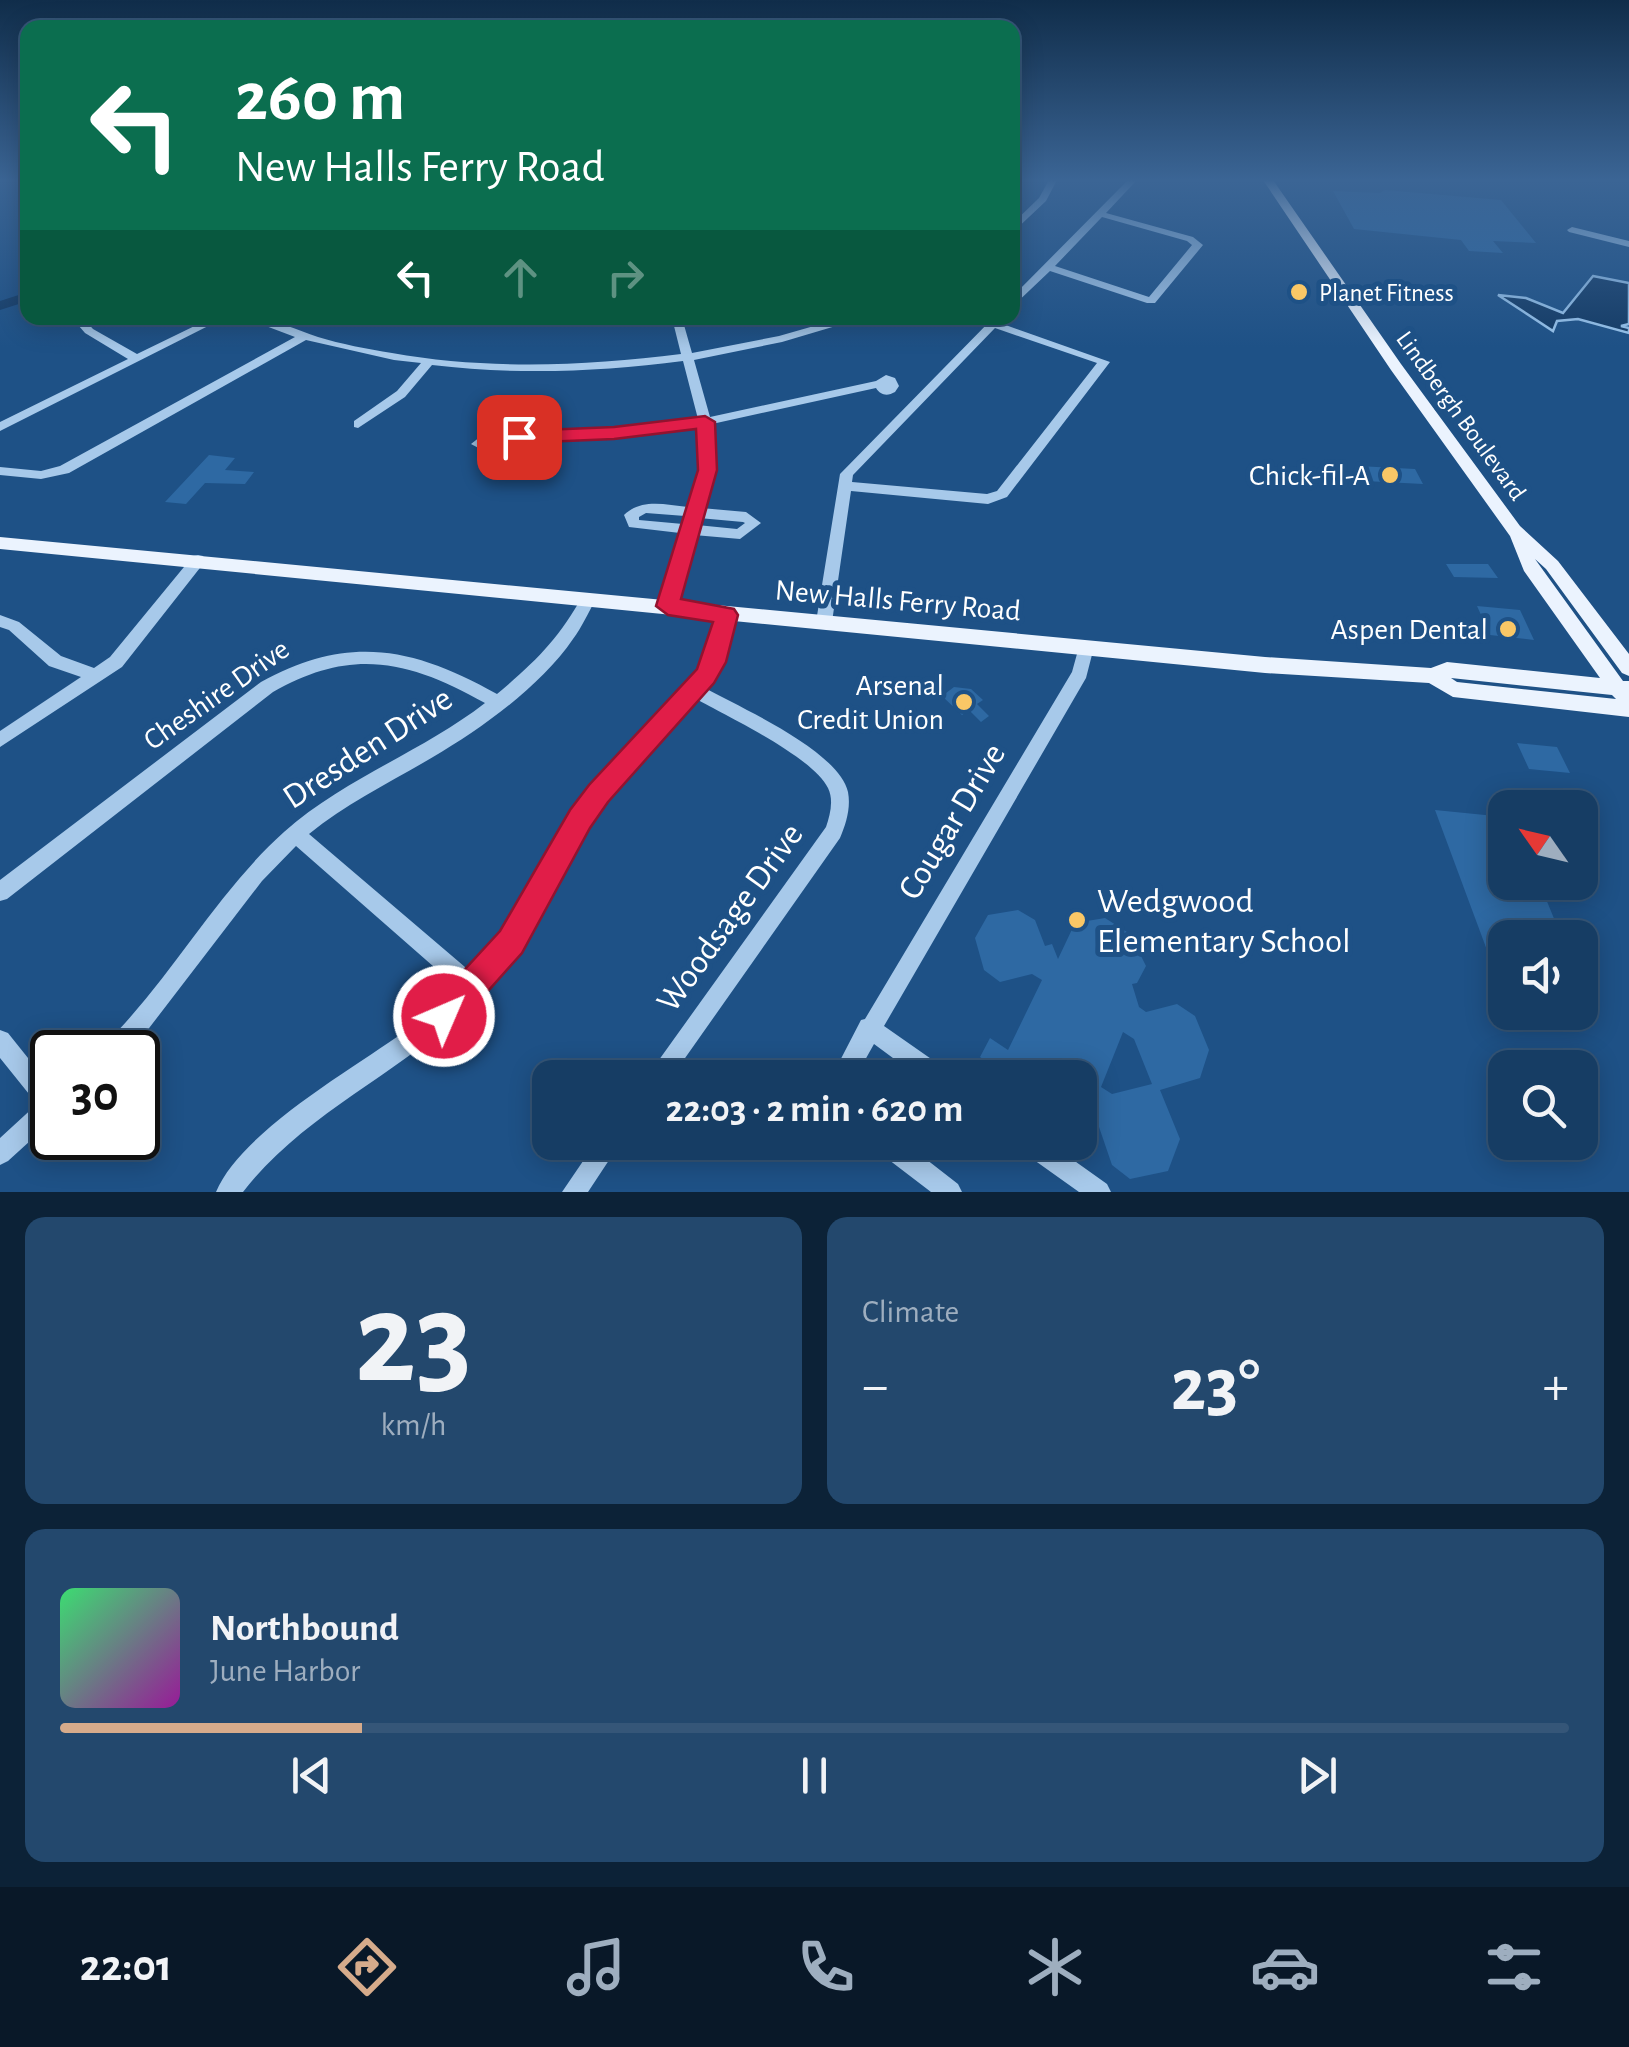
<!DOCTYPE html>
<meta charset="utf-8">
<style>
body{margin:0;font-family:"Alegreya Sans",sans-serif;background:#23486d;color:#f1f3f6;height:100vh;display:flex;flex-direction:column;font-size:38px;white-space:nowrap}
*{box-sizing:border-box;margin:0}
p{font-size:32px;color:#9eaebf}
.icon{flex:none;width:55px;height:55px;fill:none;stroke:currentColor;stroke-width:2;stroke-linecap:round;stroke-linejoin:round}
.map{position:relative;height:1192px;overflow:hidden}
.drawer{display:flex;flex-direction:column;gap:25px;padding:25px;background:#0c2237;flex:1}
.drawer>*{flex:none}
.guide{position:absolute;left:20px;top:20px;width:1000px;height:305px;border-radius:20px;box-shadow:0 5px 25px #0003,0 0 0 2px #355678;background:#0b6e4f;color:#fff;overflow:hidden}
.needle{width:65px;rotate:304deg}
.fabs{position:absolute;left:1488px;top:790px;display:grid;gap:20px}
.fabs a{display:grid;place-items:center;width:110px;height:110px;border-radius:20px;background:#163d64;box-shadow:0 5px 25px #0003,0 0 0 2px #355678;font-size:50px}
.speed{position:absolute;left:30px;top:1030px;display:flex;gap:20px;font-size:50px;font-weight:700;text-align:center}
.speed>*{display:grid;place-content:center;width:130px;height:130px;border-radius:50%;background:#163d64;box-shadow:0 5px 25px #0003,0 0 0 2px #355678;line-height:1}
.speed .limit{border:5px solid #111;border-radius:15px;background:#fff;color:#111}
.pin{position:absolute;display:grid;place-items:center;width:85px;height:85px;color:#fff;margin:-42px;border-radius:20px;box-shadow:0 5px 15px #0006}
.me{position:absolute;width:110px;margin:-55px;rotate:45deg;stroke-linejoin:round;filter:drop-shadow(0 0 8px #0008)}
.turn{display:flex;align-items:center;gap:35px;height:210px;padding:0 50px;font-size:45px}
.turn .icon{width:130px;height:130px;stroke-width:2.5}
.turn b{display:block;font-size:70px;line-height:85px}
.lanes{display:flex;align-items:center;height:95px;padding:0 50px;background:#0003;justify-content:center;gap:50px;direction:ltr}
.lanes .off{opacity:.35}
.big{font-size:75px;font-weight:700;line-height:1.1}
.drawer .card{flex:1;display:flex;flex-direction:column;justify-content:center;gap:15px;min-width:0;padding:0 35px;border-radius:20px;background:#23486d}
.drawer .dial{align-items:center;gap:0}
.dial b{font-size:130px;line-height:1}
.song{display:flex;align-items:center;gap:30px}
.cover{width:120px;height:120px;border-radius:15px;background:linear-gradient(135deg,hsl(140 70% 55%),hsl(300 70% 35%))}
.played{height:10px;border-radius:5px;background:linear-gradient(90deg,#d6ab8b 20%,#355678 20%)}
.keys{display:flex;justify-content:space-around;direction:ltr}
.heat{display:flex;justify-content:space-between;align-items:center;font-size:55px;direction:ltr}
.drawer .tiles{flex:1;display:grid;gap:25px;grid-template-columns:1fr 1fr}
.card:last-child{grid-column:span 2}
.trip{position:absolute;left:532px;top:1060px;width:565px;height:100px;border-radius:20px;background:#163d64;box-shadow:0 5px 25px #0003,0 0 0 2px #355678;font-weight:700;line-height:100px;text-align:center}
.tabs{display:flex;height:160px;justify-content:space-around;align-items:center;background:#091828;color:#9eaebf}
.tabs .icon{width:70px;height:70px}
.tabs .selected{color:#d6ab8b}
.tabs b{font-size:45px;color:#f1f3f6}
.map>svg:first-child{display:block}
</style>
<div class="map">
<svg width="1629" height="1192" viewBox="0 0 1629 1192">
<rect width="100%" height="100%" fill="#1e5186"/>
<path fill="#143b65" stroke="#9ac5ec" stroke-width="2.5" d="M 1593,276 L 1629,283 L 1629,324 L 1621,326 L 1629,328 L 1629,333 L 1578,319 L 1557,321 L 1553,331 L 1498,295 L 1526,298 L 1563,313 Z"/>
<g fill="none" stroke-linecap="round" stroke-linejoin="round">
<path fill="#143b65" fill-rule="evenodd" d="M 28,292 L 28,301 L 0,310 L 0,301 Z"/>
</g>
<path fill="#2e69a3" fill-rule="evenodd" d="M 1385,190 L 1501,200 L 1536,243 L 1493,241 L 1503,253 L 1469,251 L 1461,240 L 1354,229 L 1333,191 L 1380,193 Z
M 209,455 L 235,458 L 225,470 L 254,472 L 245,484 L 205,483 L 186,504 L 165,502 Z
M 1358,466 L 1415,469 L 1423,484 L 1365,481 Z
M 1446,564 L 1488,564 L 1498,578 L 1454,577 Z
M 1477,606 L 1520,610 L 1534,640 L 1490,635 Z
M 954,687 L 971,689 L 983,700 L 977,704 L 989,716 L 981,722 L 969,710 L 962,715 L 942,696 Z
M 1517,743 L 1557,747 L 1570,773 L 1529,769 Z
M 1435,810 L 1505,817 L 1505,882 L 1539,882 L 1562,938 L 1505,938 L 1505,963 L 1491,961 Z
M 1018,910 L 1035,920 L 1045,946 L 1052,944 L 1058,959 L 1075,923 L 1105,918 L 1130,934 L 1146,966 L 1137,983 L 1132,984 L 1139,1007 L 1146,1012 L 1177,1004 L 1195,1016 L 1209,1050 L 1200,1078 L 1160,1090 L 1180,1139 L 1168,1171 L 1130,1179 L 1112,1165 L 1098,1124 L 1080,1112 L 1080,1078 L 999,1078 L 993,1073 L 995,1068 L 980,1057 L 990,1038 L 1008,1050 L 1042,980 L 1032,974 L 1000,982 L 984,970 L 975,938 L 988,915 ZM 1123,1032 L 1134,1039 L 1152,1084 L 1112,1094 L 1101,1087 Z"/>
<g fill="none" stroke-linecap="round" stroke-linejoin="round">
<path fill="#a7c9ea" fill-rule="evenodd" d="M 1049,180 L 1057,180 L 1046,201 L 1012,233 L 1012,224 L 1039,198 Z
M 1128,180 L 1137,180 L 1106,213 L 1193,237 L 1203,245 L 1155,303 L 1147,303 L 1050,271 L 1012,307 L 1012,297 ZM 1102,217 L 1187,241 L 1192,245 L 1149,297 L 1055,266 Z
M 1572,227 L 1629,241 L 1629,247 L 1569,232 L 1567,230 Z
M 72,318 L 83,318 L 93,329 L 137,354 L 211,318 L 224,318 L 0,431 L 0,422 L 128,359 L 85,333 Z
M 245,318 C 269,316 294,329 318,337 C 341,344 367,349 392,353 C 487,370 586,366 681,354 L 672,318 L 682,318 L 692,353 L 779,336 L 842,318 L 857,318 L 856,320 L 782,342 L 694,360 L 710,417 L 876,381 L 886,375 L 895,378 L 899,386 L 895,392 C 888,396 881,396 876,388 L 712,424 L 715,455 L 701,508 L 746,512 L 761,523 L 740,539 L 694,535 L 675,606 L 672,610 L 662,610 L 659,606 L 680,533 L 629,527 L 624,515 C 642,498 665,505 688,507 L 703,455 L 699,427 L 615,437 L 499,441 L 497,448 L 486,452 L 471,444 L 485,433 L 615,429 L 698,419 L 683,361 C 599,372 516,375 432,365 L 405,397 L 358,428 L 354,427 L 354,421 L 397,391 L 421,363 L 394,360 L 306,340 L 69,473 L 41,479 L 0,475 L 0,467 L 41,471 L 60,466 L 295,337 ZM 646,513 L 685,516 L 683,524 L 639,520 L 639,517 ZM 699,518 L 743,522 L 745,523 L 737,529 L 697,525 Z
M 993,318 L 1001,318 L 1000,323 L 1110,362 L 1007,497 L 988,504 L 851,491 L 832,622 L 829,626 L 819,626 L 816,622 L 840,474 ZM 995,328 L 1097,363 L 997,491 L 987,494 L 852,482 L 853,475 Z
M 198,555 L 203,556 L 205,560 L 203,564 L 122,667 L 0,747 L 0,731 L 81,677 L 49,666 L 9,630 L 0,627 L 0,615 L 19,622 L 61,656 L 94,668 L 110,657 L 193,556 Z
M 588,593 L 593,595 L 596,599 C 588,613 582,627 573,639 C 541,686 481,729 433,757 C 391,782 347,803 309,834 L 472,973 C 519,920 544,854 585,797 C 618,750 662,713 700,671 L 706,661 L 718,615 L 721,611 L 731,611 L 734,615 L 722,662 L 705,688 C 741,708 839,751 848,792 C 851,808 846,824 840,838 L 671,1078 L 646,1078 L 826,827 C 830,815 834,800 828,788 C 813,757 727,716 696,699 C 657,739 616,778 586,825 C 551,881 528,945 482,993 C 411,1070 308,1108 243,1192 L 216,1192 C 241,1132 351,1070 404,1032 C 423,1018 441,1003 458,988 L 296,846 L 262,881 L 143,1036 L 128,1052 L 102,1052 L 105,1044 C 171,979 215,894 284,832 C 343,779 422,752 485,703 C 409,660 351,647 273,692 L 7,899 L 0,901 L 0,880 L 261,682 C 348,634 413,647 497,694 C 535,662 559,639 583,595 Z
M 1086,641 L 1092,643 L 1094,647 L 1086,678 L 884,1026 L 947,1070 L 950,1078 L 920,1078 L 874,1044 L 855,1078 L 831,1078 L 861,1020 L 865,1019 L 1072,672 L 1080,643 Z
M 0,1030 L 8,1033 L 52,1088 L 52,1121 L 8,1161 L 0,1165 L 0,1138 L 37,1104 L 0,1058 Z
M 596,1142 L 621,1142 L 588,1192 L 562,1192 Z
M 873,1142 L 904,1142 L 958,1184 L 962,1192 L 931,1192 L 876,1150 Z
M 1017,1142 L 1048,1142 L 1107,1184 L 1111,1192 L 1079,1192 L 1020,1150 Z"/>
<path fill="#ebf3fe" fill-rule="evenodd" d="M 1263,180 L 1273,180 L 1401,364 L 1520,526 L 1558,561 L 1629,654 L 1629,676 L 1622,673 L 1546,569 L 1535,559 L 1623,681 L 1629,681 L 1629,717 L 1453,697 L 1429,683 L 1265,673 L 0,549 L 0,537 L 1265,657 L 1431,668 L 1447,662 L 1600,678 L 1524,571 L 1510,536 L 1391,370 ZM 1451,678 L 1612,695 L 1616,699 L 1457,682 Z"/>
</g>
<linearGradient id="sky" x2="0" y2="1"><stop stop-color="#102d4a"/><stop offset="0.52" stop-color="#3b6595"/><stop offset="1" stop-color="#3b6595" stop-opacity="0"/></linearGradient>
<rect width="1629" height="347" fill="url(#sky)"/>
<path fill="#e11d48" stroke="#92132f" stroke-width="2.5" d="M 705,416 L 715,422 L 717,470 L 681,599 L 734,609 L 738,615 L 726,662 L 714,683 L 608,802 L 590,828 L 522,953 L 456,1027 L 444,1032 L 433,1027 L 429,1016 L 433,1004 L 500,931 L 570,810 L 589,785 L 697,669 L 713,622 L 668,615 L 656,606 L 698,470 L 696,429 L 614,439 L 519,443 L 509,437 L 519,431 L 614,427 Z"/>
<g fill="#f9c766" stroke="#1e5186" stroke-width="4">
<circle cx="1299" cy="292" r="10"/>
<circle cx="1390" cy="475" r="10"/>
<circle cx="1508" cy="629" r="10"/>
<circle cx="964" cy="702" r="10"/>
<circle cx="1077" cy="920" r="10"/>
</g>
<g text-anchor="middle" stroke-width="10" stroke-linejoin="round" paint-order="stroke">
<g font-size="25" fill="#fff" stroke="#1e5186" text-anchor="start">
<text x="1319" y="301">Planet Fitness</text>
</g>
<g font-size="25" fill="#fff" stroke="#1e5186">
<text transform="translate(1462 415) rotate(54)" y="9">Lindbergh Boulevard</text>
</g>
<g font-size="30" fill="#fff" stroke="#1e5186" text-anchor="end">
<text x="1370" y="485">Chick-fil-A</text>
<text x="1488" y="639">Aspen Dental</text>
<text x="944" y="695">Arsenal<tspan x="944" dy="34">Credit Union</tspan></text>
</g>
<g font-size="30" fill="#fff" stroke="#1e5186">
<text transform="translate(898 600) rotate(5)" y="10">New Halls Ferry Road</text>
<text transform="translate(216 694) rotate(-35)" y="10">Cheshire Drive</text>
</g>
<g font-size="35" fill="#fff" stroke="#1e5186">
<text transform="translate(367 747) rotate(-33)" y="12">Dresden Drive</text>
<text transform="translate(951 821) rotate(-59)" y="12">Cougar Drive</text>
<text transform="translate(729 917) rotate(-54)" y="12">Woodsage Drive</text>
</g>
<g font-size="35" fill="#fff" stroke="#1e5186" text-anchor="start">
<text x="1097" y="912">Wedgwood<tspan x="1097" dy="40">Elementary School</tspan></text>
</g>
</g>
</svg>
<div class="fabs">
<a><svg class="needle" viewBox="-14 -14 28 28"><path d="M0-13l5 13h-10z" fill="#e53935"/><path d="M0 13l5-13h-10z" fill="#9eaebf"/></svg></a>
<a><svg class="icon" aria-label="sound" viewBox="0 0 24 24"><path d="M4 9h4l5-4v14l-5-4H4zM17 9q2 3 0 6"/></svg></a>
<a><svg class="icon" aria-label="search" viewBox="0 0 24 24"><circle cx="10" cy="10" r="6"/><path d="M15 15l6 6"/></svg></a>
</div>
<div class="speed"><div class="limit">30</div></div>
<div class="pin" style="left:519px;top:437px;background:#d93025"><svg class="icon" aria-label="arrive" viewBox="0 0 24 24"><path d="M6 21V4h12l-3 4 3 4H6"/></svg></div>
<svg class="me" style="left:444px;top:1016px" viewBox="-20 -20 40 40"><circle r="17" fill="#e11d48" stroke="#fff" stroke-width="3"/><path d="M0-11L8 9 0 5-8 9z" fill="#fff"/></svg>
<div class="trip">22:03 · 2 min · 620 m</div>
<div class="guide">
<div class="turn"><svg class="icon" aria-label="left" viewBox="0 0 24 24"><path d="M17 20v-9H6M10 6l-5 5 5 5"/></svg><div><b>260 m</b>New Halls Ferry Road</div></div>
<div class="lanes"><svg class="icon" aria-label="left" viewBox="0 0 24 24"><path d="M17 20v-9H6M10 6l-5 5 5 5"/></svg><svg class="icon off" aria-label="ahead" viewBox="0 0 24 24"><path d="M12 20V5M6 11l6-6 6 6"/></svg><svg class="icon off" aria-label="right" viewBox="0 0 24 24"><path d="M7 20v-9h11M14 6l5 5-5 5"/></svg></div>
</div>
</div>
<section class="drawer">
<div class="tiles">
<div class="card dial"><b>23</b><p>km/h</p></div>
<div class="card"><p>Climate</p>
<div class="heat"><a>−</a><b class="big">23°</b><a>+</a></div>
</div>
<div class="card">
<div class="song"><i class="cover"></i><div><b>Northbound</b><p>June Harbor</p></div></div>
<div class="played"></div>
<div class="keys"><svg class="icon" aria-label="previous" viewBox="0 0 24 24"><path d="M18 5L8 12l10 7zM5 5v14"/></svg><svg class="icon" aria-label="pause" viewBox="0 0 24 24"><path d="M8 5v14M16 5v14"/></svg><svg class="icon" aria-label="next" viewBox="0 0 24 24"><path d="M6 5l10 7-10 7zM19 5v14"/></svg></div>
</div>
</div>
</section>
<nav class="tabs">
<b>22:01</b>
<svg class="icon selected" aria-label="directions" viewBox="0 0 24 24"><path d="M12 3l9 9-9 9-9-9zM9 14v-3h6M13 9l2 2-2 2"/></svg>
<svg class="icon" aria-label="music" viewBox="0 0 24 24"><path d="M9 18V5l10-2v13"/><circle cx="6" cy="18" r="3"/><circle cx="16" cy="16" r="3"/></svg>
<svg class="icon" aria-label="phone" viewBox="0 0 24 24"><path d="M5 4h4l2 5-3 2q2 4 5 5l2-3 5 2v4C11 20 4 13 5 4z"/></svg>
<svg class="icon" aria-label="climate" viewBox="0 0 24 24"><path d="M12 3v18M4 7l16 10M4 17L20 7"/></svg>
<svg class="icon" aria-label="car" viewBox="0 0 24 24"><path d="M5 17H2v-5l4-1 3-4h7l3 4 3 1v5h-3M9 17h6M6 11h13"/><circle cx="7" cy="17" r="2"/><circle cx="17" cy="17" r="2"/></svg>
<svg class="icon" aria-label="filters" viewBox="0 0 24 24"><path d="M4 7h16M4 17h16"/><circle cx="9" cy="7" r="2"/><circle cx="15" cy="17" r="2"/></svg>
</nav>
